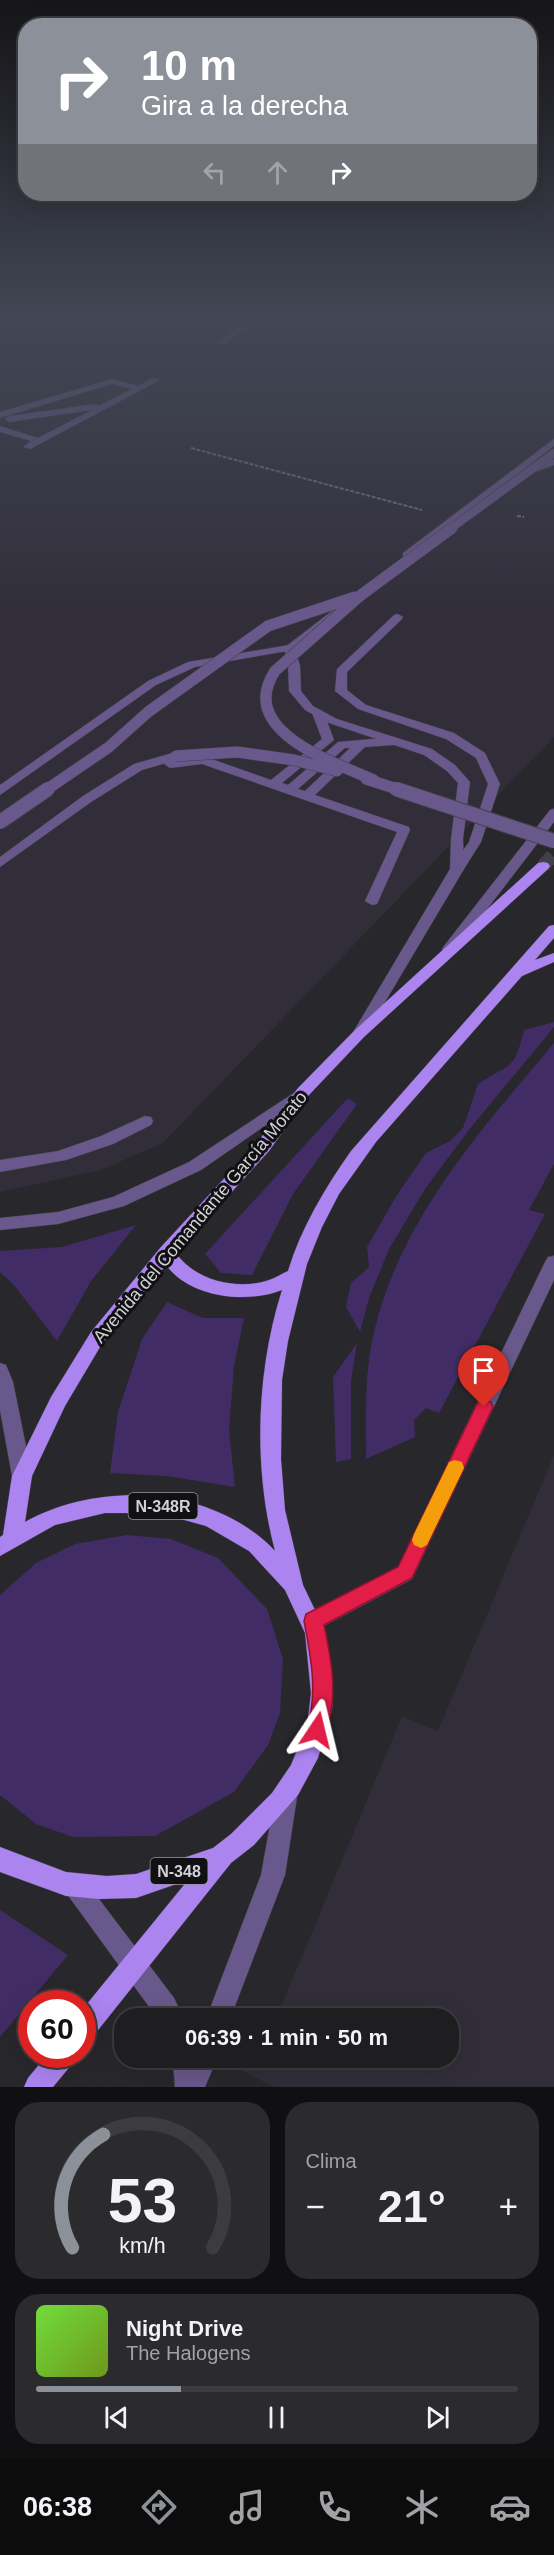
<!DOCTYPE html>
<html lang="es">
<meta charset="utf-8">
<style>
body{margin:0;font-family:Arial,sans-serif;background:#2b2a2d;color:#f1f3f6;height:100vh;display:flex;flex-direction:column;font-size:22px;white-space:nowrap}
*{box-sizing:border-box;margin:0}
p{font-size:20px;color:#a1a2a5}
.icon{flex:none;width:33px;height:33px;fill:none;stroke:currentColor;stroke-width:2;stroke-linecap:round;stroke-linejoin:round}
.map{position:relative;height:2087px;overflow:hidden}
.sheet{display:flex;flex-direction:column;gap:15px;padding:15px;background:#101012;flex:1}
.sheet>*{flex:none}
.banner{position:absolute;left:18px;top:18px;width:519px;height:183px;border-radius:24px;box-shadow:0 6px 24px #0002,0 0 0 2px #3c3b3e;background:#8c9099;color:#fff;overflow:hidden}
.speed{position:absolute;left:18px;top:1990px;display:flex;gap:12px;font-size:30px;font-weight:700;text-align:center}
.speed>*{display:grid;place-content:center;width:78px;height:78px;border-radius:50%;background:#1e1d20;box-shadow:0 6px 24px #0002,0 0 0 2px #3c3b3e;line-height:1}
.speed .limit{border:9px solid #d22;background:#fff;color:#111}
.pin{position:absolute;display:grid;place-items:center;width:51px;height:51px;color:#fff;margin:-62px -26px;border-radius:50% 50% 50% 0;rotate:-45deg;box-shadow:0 0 6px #0007}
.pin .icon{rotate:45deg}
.me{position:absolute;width:66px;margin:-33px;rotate:10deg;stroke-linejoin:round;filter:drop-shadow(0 0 4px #0008)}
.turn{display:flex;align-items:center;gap:21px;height:126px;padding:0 24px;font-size:27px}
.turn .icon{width:78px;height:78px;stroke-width:2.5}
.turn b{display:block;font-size:42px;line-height:51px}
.lanes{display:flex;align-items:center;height:57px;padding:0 24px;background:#0003;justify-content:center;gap:30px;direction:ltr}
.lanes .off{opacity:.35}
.big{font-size:45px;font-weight:600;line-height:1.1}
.sheet .tile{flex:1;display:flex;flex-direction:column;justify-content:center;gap:9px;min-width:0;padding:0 21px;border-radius:24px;background:#2b2a2d}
.sheet .dial{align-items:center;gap:0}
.dial svg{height:156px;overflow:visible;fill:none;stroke:#3c3b3e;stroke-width:7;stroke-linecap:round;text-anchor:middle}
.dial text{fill:#f1f3f6;stroke:none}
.song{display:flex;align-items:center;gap:18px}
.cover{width:72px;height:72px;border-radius:9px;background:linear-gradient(135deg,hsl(100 70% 55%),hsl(80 70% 35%))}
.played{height:6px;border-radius:3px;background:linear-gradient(90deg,#8c9099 30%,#3c3b3e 30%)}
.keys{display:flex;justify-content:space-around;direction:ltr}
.heat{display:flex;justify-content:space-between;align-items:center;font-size:33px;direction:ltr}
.sheet .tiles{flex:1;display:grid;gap:15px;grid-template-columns:1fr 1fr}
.tile:last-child{grid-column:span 2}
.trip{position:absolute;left:114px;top:2008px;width:345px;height:60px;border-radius:24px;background:#1e1d20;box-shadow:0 6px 24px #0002,0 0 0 2px #3c3b3e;font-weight:600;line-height:60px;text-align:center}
.dock{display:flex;height:96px;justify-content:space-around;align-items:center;background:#0c0c0d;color:#a1a2a5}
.dock .icon{width:42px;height:42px}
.dock .current{color:#8c9099}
.dock b{font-size:27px;color:#f1f3f6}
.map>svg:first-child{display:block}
</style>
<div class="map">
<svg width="554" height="2087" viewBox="0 0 554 2087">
<rect width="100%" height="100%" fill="#28272b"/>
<path fill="#312e39" d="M 0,323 L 554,323 L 554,737 L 163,1143 L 101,1170 L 0,1192 Z
M 554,1455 L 554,2087 L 274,2087 L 241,2070 L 251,2058 L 448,2058 L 448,2019 L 276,2019 L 402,1716 L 438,1731 Z"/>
<path fill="#422c65" d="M 554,1022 L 554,1027 L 468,1131 L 425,1189 L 389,1249 L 369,1298 L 360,1332 L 346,1307 L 351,1283 L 369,1267 L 367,1247 L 397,1195 L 426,1153 L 450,1141 L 463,1128 L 478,1084 C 511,1062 514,1072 524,1030 Z
M 554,1043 L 554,1164 L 529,1210 L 545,1214 L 439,1413 L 426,1408 L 414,1420 L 415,1437 L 366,1459 C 366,1417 364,1373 374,1332 C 401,1218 481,1130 554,1043 Z
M 348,1098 L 357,1104 L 293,1194 L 252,1275 L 221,1273 L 205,1254 Z
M 136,1225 L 91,1281 L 57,1341 L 14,1285 L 0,1272 L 0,1251 L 62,1247 Z
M 167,1302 L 203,1318 L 244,1318 L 234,1366 L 229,1430 L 235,1487 L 167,1476 L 110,1473 L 118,1412 L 142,1339 Z
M 357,1343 L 351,1381 L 351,1459 L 336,1462 L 333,1377 Z
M 127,1535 L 171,1539 L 218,1558 L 267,1609 L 283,1659 L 280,1713 L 268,1745 L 234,1792 L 155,1836 L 73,1837 L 36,1824 L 0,1795 L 0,1595 L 36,1563 L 75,1544 Z
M 0,1910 L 68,1955 L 0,2037 Z"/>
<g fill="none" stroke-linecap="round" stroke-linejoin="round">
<path stroke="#424044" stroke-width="14" stroke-dasharray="14 7" stroke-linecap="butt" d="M 543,866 L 554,854"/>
<g stroke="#434246" stroke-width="1">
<path id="service" d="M 246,323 L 255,323 L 224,344 L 217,342 Z
M 153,378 L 160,380 L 30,449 L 23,447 L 31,441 L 0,432 L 0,426 L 38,438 L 92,410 L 9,422 L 5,419 L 9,416 L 95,404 L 99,406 L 132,389 L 112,384 L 0,418 L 0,412 L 112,379 L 138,386 Z
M 554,459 L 554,465 L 529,474 L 524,471 Z
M 398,614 L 403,617 L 402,619 L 347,672 L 347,690 L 366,705 L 454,733 L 485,753 L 500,784 L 481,842 L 462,872 L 457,873 L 450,869 L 469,842 L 488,784 L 476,758 L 446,739 L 358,709 L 335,691 L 337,669 L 394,615 Z
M 289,645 L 293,646 L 293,650 L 195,667 L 156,685 L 0,795 L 0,785 L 148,681 L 188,662 Z
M 318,710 L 324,713 L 334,740 L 282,783 L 288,785 L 338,742 L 394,737 L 400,741 L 394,745 L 365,747 L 315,795 L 409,827 L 410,830 L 377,904 L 372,905 L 365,901 L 397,832 L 202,764 L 170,768 L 164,764 L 170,760 L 203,756 L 271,780 L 322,739 L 312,713 ZM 345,748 L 350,748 L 305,791 L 298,789 Z
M 145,1116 L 151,1117 L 153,1121 L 151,1125 L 113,1144 L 66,1160 L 0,1172 L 0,1160 L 58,1151 L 101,1136 Z"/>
</g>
<g stroke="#434246" stroke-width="1">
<path id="minor" d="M 554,1256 L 554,1280 L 412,1579 L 320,1628 L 313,1631 L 306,1628 L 303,1621 L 306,1614 L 398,1567 L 545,1262 L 548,1257 Z
M 286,1786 L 294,1789 L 297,1797 L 285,1875 L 230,2019 L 206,2019 L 261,1875 L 275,1797 L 278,1789 Z
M 75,1874 L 83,1878 L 174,1998 L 184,2019 L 158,2019 L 67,1894 L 63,1886 L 67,1878 Z
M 173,2058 L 217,2058 L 205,2087 L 175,2087 Z"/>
</g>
<g stroke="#434246" stroke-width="1">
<path id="tertiary" d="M 554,439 L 554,446 L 411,557 L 403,557 L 403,553 Z
M 336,608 L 341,611 L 340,613 L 295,649 L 300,666 L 301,691 L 313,706 L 337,719 L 432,749 L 455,765 L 470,782 L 463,839 L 464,869 L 366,1034 L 359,1039 L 352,1034 L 450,869 L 451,839 L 458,783 L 447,771 L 424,755 L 329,723 L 305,710 L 289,691 L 288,666 L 284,648 Z
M 176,752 L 180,753 L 180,759 L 142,770 L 91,802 L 0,867 L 0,857 L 83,796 L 134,764 Z
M 554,809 L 554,822 L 454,952 L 444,952 L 442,949 L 444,946 L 550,810 Z
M 303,1087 L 308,1088 L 311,1092 L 308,1096 L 201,1170 L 124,1206 L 58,1224 L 0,1230 L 0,1218 L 58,1212 L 113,1197 L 189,1162 Z
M 0,1363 L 6,1365 L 13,1382 L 32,1476 L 29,1482 L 22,1484 L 15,1482 L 12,1476 L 0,1410 Z"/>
</g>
<g stroke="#434246" stroke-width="1">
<path id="primary" d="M 543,862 L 548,863 L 550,866 L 548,869 L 364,1037 L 308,1096 L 269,1151 L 176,1253 C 194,1280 236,1290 266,1281 C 274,1279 281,1274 288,1271 C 301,1228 325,1188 351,1151 L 549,926 L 554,925 L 554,938 L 535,960 L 554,953 L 554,962 L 522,976 L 376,1142 L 339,1194 L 322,1227 L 307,1264 L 288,1341 L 282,1380 L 281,1459 L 285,1510 L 303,1585 L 326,1633 L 333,1693 L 332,1710 L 318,1758 L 298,1795 L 254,1845 L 231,1863 L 91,2039 L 82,2042 L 82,2010 L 188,1880 L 136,1898 L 99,1899 L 66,1896 L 0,1872 L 0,1847 L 66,1872 L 107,1876 L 136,1874 L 213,1848 L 231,1834 L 272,1793 L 291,1765 L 307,1726 L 311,1693 L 305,1633 L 285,1590 L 249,1551 L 206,1526 L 159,1513 L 105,1513 L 55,1525 L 0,1556 L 0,1537 L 3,1535 L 12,1476 L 51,1397 L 91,1332 L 161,1247 L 257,1143 L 298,1088 L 354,1031 L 538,863 ZM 166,1265 C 190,1298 247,1304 282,1290 C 256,1372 253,1468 275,1551 C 214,1486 100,1480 25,1522 L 32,1476 L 65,1406 L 103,1342 Z
M 47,2055 L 76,2055 L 72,2064 L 53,2087 L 24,2087 L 28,2078 Z"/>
</g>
<path stroke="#727175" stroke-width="2" stroke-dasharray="4 1.5" stroke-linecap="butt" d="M 191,448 L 422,510
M 517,516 L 524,517"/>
<use href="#service" fill="#69588b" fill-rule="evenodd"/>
<use href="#minor" fill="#69588b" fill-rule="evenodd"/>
<use href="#tertiary" fill="#69588b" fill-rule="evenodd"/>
<use href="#primary" fill="#ab84f0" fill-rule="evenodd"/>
<g stroke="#434246" stroke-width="9" stroke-linecap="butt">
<path id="tertiary-bridge-far2" d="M 450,529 L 554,453"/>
</g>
<g stroke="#434246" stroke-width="12" stroke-linecap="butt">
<path id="tertiary-bridge-far1" d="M 176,756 L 237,752 L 294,760 L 337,771
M 366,779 L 400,790
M 374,780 C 333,762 236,731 275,671 L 361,595 L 452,528
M 46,790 L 109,747 L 148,712 L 268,626 L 355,597"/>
</g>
<g stroke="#434246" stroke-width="16" stroke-linecap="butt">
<path id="tertiary-bridge" d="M 396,789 L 554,841
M 0,822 L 48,789"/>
</g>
<use href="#tertiary-bridge-far2" stroke="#69588b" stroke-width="8"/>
<use href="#tertiary-bridge-far1" stroke="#69588b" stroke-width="11"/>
<use href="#tertiary-bridge" stroke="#69588b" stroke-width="14"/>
</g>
<linearGradient id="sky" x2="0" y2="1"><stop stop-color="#161518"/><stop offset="0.52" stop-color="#424755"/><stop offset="1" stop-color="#424755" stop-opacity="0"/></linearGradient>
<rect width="554" height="616" fill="url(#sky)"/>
<path fill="#e11d48" stroke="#92132f" stroke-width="1.5" d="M 484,1400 L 491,1402 L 493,1407 L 412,1578 L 324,1625 C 332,1662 339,1701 324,1737 L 317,1740 L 310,1737 L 307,1730 C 318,1693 311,1657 304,1621 L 306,1614 L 398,1567 L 478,1402 Z"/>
<path fill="#f59e0b" d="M 455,1460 L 462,1462 L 464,1468 L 427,1545 L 421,1548 L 414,1545 L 412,1540 L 414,1534 L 449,1462 Z"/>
<g text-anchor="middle" stroke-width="6" stroke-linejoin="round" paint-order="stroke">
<g fill="#111012" stroke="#98979a" stroke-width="1.5">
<rect x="128.5" y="1493" width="69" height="26" rx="4.5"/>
<rect x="150.5" y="1858" width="57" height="26" rx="4.5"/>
</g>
<g font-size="16" font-weight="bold" fill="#d2d1d5">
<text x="163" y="1512">N-348R</text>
<text x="179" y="1877">N-348</text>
</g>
<g font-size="18" fill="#d2d1d5" stroke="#111012">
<text transform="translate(200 1217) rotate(-50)" y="6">Avenida del Comandante García Morato</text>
</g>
</g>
</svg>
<div class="speed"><div class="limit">60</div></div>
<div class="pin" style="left:484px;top:1407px;background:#d93025"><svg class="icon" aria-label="arrive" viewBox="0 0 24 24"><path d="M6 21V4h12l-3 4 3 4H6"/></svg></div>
<svg class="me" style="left:317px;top:1730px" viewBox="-20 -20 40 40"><path d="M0-17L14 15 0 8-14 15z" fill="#e11d48" stroke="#fff" stroke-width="4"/></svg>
<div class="trip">06:39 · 1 min · 50 m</div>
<div class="banner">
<div class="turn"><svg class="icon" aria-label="right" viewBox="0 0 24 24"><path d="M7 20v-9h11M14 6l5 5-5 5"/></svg><div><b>10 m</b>Gira a la derecha</div></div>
<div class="lanes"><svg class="icon off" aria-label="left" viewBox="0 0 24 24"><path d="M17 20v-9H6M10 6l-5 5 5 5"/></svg><svg class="icon off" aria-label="ahead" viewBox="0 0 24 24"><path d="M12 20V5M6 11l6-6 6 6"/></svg><svg class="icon" aria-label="right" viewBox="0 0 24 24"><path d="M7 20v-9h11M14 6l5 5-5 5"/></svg></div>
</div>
</div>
<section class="sheet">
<div class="tiles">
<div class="tile dial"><svg viewBox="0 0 100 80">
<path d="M14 69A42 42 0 1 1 86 69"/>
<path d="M14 69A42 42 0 0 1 30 11" stroke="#8c9099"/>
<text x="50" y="56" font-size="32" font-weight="700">53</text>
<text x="50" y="72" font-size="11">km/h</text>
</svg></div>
<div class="tile"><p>Clima</p>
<div class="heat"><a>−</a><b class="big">21°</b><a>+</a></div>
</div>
<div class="tile">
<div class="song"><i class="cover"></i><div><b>Night Drive</b><p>The Halogens</p></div></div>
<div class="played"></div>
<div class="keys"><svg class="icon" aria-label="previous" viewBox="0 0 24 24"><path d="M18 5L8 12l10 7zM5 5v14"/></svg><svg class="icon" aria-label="pause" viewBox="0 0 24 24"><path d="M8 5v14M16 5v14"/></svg><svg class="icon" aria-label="next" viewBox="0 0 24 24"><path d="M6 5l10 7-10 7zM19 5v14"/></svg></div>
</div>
</div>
</section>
<nav class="dock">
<b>06:38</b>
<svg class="icon current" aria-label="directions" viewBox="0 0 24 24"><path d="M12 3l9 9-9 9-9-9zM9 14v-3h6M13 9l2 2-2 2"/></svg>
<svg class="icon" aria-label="music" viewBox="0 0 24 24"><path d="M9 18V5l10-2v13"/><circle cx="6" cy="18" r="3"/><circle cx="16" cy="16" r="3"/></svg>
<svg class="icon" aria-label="phone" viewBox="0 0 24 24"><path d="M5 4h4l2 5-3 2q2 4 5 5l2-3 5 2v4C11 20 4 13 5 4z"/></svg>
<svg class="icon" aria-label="climate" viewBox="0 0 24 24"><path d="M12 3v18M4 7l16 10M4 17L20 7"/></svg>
<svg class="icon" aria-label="car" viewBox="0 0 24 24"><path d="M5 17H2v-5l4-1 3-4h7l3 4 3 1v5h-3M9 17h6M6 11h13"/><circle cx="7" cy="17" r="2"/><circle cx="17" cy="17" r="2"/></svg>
</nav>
